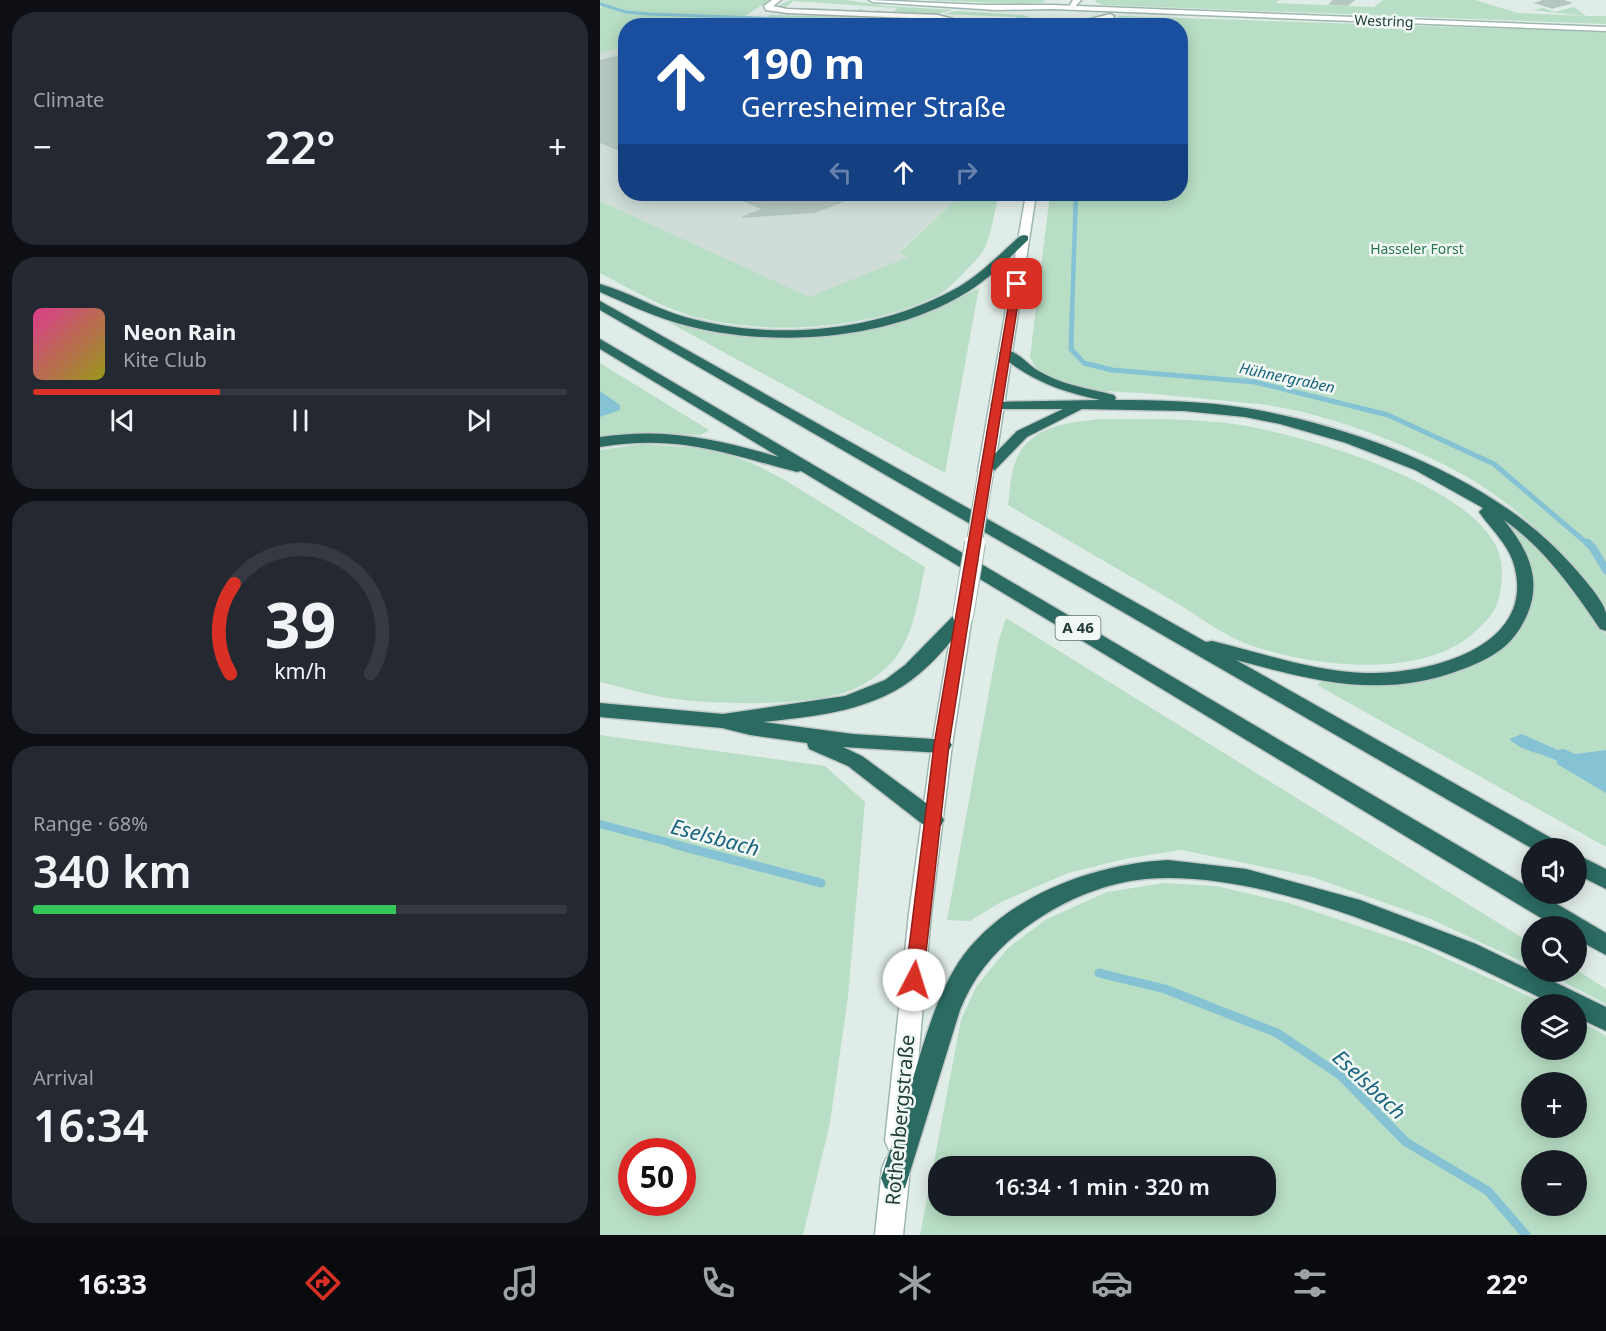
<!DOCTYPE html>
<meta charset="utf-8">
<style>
body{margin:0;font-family:"Noto Sans",sans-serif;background:#242831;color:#f1f3f6;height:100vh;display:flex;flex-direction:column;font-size:22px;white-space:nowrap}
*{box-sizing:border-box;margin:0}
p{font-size:20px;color:#9ea1a6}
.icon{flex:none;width:33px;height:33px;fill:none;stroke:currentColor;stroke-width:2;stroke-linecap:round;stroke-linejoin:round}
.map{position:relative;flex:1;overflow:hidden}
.drawer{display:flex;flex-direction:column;gap:12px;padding:12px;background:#0d0f14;width:600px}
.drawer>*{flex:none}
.guide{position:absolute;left:18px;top:18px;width:570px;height:183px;border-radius:24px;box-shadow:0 3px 15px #0003;background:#1a4fa0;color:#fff;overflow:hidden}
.controls{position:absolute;left:921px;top:838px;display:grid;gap:12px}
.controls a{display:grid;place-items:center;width:66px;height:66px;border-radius:50%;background:#171b24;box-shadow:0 3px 15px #0003;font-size:30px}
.speed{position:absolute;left:18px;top:1138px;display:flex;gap:12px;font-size:30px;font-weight:700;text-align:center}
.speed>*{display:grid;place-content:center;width:78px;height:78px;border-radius:50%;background:#171b24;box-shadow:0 3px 15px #0003;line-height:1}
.speed .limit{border:9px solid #d22;background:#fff;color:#111}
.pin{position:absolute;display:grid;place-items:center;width:51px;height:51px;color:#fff;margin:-26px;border-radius:12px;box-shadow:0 3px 9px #0006}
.me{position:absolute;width:66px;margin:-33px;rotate:5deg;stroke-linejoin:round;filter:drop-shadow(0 0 4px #0008)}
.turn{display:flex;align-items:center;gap:21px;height:126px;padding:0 24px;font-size:27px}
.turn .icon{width:78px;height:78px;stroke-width:2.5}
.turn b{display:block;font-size:42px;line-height:51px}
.lanes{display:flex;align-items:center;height:57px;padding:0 24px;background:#0003;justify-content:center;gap:30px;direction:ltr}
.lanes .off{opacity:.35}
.big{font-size:45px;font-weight:600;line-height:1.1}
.drawer .widget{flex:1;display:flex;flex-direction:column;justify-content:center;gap:9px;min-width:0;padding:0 21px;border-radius:24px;background:#242831}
.drawer .dial{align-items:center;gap:0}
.dial svg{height:156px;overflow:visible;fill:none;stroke:#363941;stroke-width:7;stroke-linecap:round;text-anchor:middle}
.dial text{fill:#f1f3f6;stroke:none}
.song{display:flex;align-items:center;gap:18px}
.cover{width:72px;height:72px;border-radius:9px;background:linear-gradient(135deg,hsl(330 70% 55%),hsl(60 70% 35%))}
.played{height:6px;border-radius:3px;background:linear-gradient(90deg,#d93025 35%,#363941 35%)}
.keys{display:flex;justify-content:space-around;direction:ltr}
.heat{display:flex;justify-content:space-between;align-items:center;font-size:33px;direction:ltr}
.charge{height:9px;border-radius:4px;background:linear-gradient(90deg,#34c759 68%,#363941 0)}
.trip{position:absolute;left:328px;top:1156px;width:348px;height:60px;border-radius:24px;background:#171b24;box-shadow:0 3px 15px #0003;font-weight:600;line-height:60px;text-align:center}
.dock{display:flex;height:96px;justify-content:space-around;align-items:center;background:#090b0e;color:#9ea1a6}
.dock .icon{width:42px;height:42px}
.dock .selected{color:#d93025}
.dock b{font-size:27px;color:#f1f3f6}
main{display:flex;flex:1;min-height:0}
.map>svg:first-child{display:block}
</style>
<main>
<section class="drawer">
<div class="widget"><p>Climate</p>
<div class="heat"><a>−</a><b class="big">22°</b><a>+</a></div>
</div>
<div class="widget">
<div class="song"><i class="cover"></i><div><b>Neon Rain</b><p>Kite Club</p></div></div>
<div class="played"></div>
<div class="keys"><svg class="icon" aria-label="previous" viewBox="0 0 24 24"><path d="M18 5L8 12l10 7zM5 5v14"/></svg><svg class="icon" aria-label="pause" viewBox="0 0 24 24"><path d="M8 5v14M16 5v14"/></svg><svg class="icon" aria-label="next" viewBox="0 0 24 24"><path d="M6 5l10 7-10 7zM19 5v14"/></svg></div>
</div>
<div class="widget dial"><svg viewBox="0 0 100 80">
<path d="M14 69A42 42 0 1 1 86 69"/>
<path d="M14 69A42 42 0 0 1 16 23" stroke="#d93025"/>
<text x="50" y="56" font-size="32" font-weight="700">39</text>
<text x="50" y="72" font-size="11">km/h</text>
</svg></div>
<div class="widget"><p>Range · 68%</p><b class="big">340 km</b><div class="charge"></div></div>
<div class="widget"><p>Arrival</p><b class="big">16:34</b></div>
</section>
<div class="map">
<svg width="1006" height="1235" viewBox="0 0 1006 1235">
<rect width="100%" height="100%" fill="#e0ece8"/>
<path fill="#cfdcd7" d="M 128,17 L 164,19 L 160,23 L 171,25 L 100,26 Z
M 25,46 L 26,194 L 362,194 L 300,251 L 308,257 L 209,298 L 0,201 L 0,53 Z"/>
<path fill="#b8dec5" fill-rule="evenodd" d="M 0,0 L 170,0 L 142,18 L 128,17 L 100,25 L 26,26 L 25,46 L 0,53 L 0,8 L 2,7 Z
M 190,0 L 246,0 L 286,6 L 353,10 L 336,14 L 248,11 L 263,9 L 262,11 L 276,12 L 278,10 L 281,10 L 280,12 L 293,12 L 297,8 L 193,1 L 185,8 L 233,8 L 198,10 L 178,6 Z
M 322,0 L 445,0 L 443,1 L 445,2 L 424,4 Z
M 496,0 L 679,0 L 676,3 L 774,7 L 783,0 L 875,0 L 918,13 L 985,16 L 933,10 L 943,8 L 955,12 L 974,7 L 986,16 L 1006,16 L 1006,24 L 503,5 L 495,2 Z
M 356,11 L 423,15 L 442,22 L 440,26 L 361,25 L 356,18 L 364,18 L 363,21 L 424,25 L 428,21 L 414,19 L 416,17 L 345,14 Z
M 170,15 L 336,19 L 343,24 L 251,26 L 195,20 L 171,26 L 159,23 Z
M 521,16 L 1006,32 L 1006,608 C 976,567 942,531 902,500 C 847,457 729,412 659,404 C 624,401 589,397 555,394 C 528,392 500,392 473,386 C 456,383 437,374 430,357 L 450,194 L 580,194 L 580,26 L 486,25 Z
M 362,194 L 399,194 C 395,209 391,238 383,251 C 375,262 349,290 337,296 C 271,328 180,335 109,320 C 70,313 35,291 0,273 L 0,201 L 209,297 L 308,257 L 300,252 Z
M 379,288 L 345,473 L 63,319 C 145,350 243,342 325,314 C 344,308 361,297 379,288 Z
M 0,363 L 109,430 L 101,435 L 50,432 L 0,438 Z
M 502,419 C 544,419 586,418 627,423 C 697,432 863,480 896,546 C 904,562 903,581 899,597 C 896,611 890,617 880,627 C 829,682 710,667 647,644 C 623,635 597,615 575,602 C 519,570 463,537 408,505 C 410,492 410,476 415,463 C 427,426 469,422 502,419 Z
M 43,444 L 111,449 L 152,463 L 185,480 L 325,567 C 318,599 315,631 296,657 C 286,670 271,681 256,688 C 217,707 120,705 76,699 C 50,696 25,688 0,682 L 0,450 Z
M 903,522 L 910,522 L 927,536 L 977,590 L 1006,635 L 1006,750 L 974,754 L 964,750 L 958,750 L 922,734 L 909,739 L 957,761 L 1006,793 L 1006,847 L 717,685 L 723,680 C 761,685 800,688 837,678 C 900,662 956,617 923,547 C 918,538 910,530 903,522 Z
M 406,618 L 931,943 L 931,966 L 831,919 L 712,877 L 582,850 L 529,858 L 468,873 L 401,902 L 370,921 L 347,920 L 398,643 Z
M 0,735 L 225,766 L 265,802 L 248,997 L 230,1123 L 203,1235 L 0,1235 ZM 32,1152 L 82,1152 L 82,1203 L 32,1203 Z
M 564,883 L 616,886 L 689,903 L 818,946 L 949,1005 L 932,1005 L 932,1050 L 976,1050 L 977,1019 L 1006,1036 L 1006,1235 L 320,1235 L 361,1020 L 376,987 L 408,948 L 445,920 L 507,892 ZM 932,1083 L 976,1083 L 976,1128 L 932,1128 ZM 932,1161 L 976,1161 L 976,1206 L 932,1206 ZM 339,1167 L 666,1167 L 666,1206 L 339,1206 Z
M 977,970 L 1006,989 L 1006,1004 L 944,972 Z"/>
<path fill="#85c2d4" d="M 0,391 L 20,405 L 20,410 L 0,417 Z
M 922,734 L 958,750 L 964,749 L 975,754 L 1006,750 L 1006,793 L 957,764 L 957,761 C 940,752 924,753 909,739 Z"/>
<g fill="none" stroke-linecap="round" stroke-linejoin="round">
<path stroke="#85c2d4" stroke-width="3" d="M 0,4 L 26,12 L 49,14 L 341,25"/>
<path stroke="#85c2d4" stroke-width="4.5" d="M 472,314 L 476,194"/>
<path stroke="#85c2d4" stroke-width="5" d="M 472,313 L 471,349 L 484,363 L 512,370 L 655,382 L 788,415 L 894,464 L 989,545"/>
<path stroke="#85c2d4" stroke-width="8" d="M 988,543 L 993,548 L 1006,570
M 0,824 L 79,845"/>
<path stroke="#85c2d4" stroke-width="9" d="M 73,844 L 221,883
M 499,973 L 565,989 L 677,1033 L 740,1075 L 806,1142 L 888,1191 L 926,1235"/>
</g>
<path fill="#b6c7c1" stroke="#b3c6bf" stroke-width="1.5" d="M 734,0 L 754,0 L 748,5 L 730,4 Z
M 945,0 L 965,0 L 963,1 L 971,3 L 952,8 L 936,3 Z
M 26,54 L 26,153 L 0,142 L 0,61 Z
M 127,194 L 261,194 L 215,212 L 143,217 L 164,209 Z"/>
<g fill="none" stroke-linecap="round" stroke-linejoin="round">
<g stroke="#a3b4af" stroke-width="3">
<path id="minor" d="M 172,0 L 181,0 L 173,6 L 187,9 L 338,15 L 353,19 L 354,26 L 346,26 L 346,22 L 337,19 L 187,13 L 166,10 L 164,6 Z"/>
</g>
<g stroke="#a3b4af" stroke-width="3">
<path id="tertiary" d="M 473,0 L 481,0 L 473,9 L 469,7 Z"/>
</g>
<g stroke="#9eb8b1" stroke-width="3">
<path id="secondary" d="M 269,0 L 383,5 L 453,5 L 1006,27 L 1006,31 L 453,9 L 396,10 L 273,2 Z
M 510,14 L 514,16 L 513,18 L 480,26 L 464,26 Z
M 426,194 L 436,194 L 394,471 L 386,476 L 378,471 Z
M 363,610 L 369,612 L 372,616 L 352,745 L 331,914 L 311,1141 L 307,1150 L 298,1154 L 289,1150 L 285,1141 L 309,914 L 332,745 L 354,616 L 357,612 Z
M 296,1155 L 306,1159 L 310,1169 L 303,1235 L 275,1235 L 282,1169 L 286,1159 Z"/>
</g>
<g stroke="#c1c9c7" stroke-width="3">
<path id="motorway" d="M 424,235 L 428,236 L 428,240 C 409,258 391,277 369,291 C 289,342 166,349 77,323 C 50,315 25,303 0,292 L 0,284 C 29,292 56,309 85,317 C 171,341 274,333 353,290 C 378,277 399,255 420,236 Z
M 0,301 L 606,642 L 612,641 C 662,653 712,671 764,673 C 823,675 934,650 915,569 C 910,545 892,531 879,512 L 883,508 L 815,470 L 746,443 L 680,424 L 645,417 L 584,411 L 482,409 L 427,437 L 391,474 L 381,474 L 378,471 L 381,468 L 417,431 L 463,409 L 397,409 L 390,405 L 392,402 L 500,400 C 461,392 432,381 401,356 L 399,353 L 401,350 C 414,347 427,364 437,370 C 461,385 487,388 514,395 L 516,398 L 515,400 C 558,400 603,401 646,408 C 755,426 894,478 969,562 C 978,572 1004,600 1006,613 C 1006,619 1006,625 1006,631 L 1000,629 C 973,589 944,548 904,520 C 927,548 943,579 927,615 C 913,646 894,657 863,669 C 784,700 715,681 636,660 L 960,843 L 963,849 L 933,849 L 0,310 Z
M 0,339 L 932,889 L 932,894 L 940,894 L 1006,933 L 1006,955 L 976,939 L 976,927 L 956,927 L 201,471 L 197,472 C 123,453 79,434 0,447 L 0,437 C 65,427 117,439 179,457 L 0,349 Z
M 363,610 L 369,612 L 372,616 L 369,620 C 353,638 338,659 319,674 C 276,711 217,716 163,722 L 253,734 L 349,740 L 352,745 L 349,750 L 342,753 L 243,747 L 262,756 L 341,814 L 344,820 L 341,826 L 333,829 L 325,826 L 248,766 L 209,749 L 207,743 L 150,735 L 122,728 L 0,717 L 0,703 L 123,714 L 245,696 L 285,680 L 305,665 L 357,612 Z
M 976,854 L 1006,869 L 1006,889 L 976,874 Z
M 568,860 L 646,869 L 760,900 L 876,944 L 1006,1007 L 1006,1031 L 976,1017 L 976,1005 L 954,1005 C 845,949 669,868 545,879 C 506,883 467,899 435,921 C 401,943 375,972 360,1010 L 305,1188 L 295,1192 L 285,1188 L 281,1178 C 292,1145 303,1111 313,1078 C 325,1039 336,998 358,963 C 402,897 492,864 568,860 Z"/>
</g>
<use href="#minor" fill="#fff" fill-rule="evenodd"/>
<use href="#tertiary" fill="#fff" fill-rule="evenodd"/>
<use href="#secondary" fill="#fff" fill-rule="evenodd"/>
<use href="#motorway" fill="#2b6b62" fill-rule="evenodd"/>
<g stroke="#9eb8b1" stroke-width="17" stroke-linecap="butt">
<path id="secondary-bridge-far1" d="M 374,545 L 386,471"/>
</g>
<g stroke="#9eb8b1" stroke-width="22" stroke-linecap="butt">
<path id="secondary-bridge" d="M 363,616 L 375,543"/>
</g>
<use href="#secondary-bridge-far1" stroke="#fff" stroke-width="15"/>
<use href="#secondary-bridge" stroke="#fff" stroke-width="20"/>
</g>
<path fill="#d93025" stroke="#8d1f18" stroke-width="1.5" d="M 417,281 L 421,284 L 349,745 L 323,980 L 320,986 L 314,988 L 307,986 L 305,980 L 334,745 L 412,284 Z"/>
<g text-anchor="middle" stroke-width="5" stroke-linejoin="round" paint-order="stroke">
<g font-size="14" fill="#203d37" stroke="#f1f8f5">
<text transform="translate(784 21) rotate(2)" y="5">Westring</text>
</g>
<g font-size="14" fill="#28764c" stroke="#f1f8f5">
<text x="817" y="254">Hasseler Forst</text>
</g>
<g font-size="15" font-style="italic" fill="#18647c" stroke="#f1f8f5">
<text transform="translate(687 378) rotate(12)" y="5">Hühnergraben</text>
</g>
<rect fill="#f1f8f5" stroke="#5f7570" stroke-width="1.5" x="455.5" y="616" width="45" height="24" rx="4.5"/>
<g font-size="15" font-weight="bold" fill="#203d37">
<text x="478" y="633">A 46</text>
</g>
<g font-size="20" fill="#203d37" stroke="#f1f8f5">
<text transform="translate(300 1120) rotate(-85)" y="7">Rothenbergstraße</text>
</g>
<g font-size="21" font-style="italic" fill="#18647c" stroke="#f1f8f5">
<text transform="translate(115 838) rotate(15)" y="7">Eselsbach</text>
<text transform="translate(769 1085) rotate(43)" y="7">Eselsbach</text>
</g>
</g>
</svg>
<div class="controls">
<a><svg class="icon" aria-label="sound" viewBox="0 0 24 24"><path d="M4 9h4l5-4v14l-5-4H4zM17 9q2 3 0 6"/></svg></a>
<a><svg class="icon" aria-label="search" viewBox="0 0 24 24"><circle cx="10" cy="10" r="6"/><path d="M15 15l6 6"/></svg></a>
<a><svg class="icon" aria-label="layers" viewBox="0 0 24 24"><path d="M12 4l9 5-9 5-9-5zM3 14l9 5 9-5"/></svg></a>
<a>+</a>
<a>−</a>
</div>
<div class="speed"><div class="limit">50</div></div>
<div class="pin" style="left:417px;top:284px;background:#d93025"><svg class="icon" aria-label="arrive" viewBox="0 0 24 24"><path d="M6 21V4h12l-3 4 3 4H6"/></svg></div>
<svg class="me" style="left:314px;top:980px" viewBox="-20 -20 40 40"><circle r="19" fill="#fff"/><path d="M0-13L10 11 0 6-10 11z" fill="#d93025"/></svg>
<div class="trip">16:34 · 1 min · 320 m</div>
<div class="guide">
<div class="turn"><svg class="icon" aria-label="ahead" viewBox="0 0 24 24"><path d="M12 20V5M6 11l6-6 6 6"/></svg><div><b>190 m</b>Gerresheimer Straße</div></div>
<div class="lanes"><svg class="icon off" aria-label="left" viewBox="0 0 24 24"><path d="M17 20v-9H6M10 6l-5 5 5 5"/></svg><svg class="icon" aria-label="ahead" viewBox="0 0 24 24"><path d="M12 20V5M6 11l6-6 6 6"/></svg><svg class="icon off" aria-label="right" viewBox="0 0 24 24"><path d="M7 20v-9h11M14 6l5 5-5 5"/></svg></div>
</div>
</div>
</main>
<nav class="dock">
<b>16:33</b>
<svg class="icon selected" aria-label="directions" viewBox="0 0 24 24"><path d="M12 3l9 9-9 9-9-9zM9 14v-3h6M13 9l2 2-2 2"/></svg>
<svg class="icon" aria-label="music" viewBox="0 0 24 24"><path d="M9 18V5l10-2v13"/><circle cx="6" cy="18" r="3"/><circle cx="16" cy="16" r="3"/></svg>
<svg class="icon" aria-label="phone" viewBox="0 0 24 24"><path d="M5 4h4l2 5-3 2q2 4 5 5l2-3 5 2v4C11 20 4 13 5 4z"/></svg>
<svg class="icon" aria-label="climate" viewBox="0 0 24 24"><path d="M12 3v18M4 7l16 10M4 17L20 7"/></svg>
<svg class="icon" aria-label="car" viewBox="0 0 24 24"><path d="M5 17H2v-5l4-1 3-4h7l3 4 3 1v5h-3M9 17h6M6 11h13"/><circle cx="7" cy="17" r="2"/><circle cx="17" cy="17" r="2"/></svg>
<svg class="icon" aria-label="filters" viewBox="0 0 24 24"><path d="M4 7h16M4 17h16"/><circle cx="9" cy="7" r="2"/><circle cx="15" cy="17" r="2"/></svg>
<b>22°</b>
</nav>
